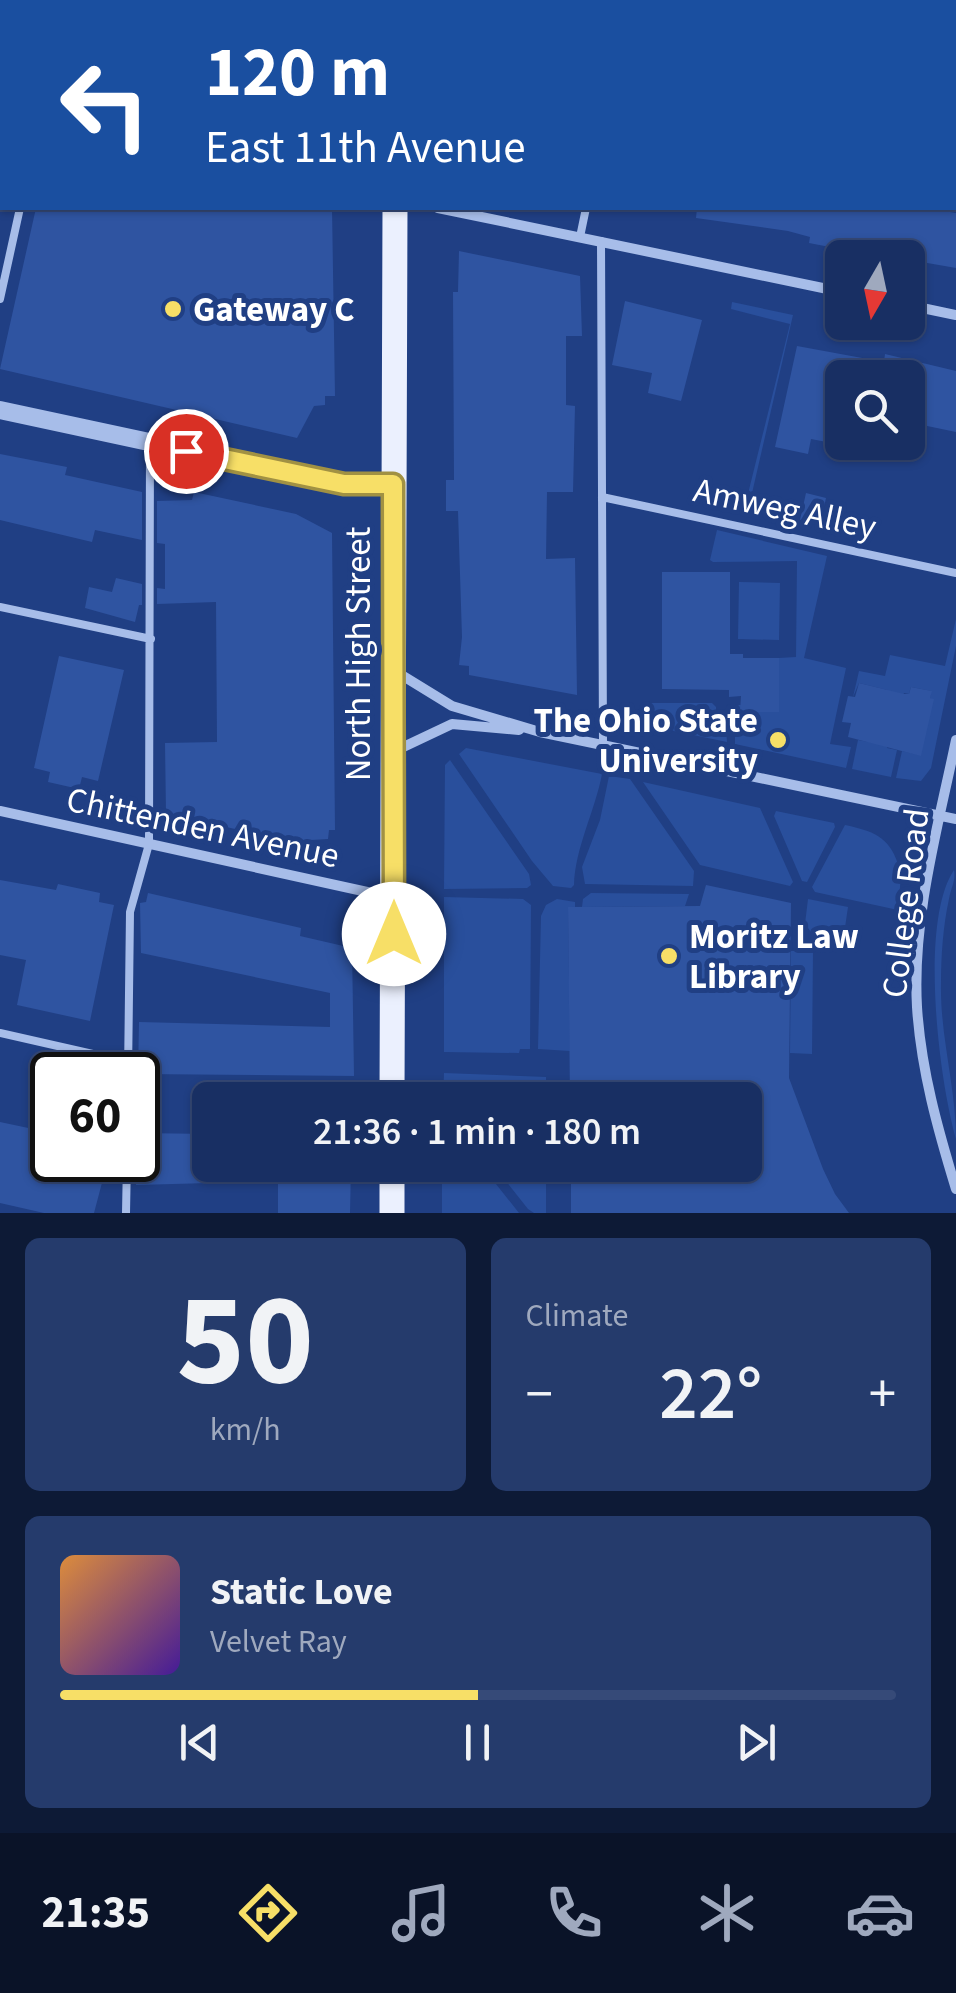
<!DOCTYPE html>
<meta charset="utf-8">
<style>
body{margin:0;font-family:"Source Sans 3",sans-serif;background:#253b6c;color:#f1f3f6;height:100vh;display:flex;flex-direction:column;font-size:38px;white-space:nowrap}
*{box-sizing:border-box;margin:0}
p{font-size:32px;color:#9fa9be}
.icon{flex:none;width:55px;height:55px;fill:none;stroke:currentColor;stroke-width:2;stroke-linecap:round;stroke-linejoin:round}
.map{position:relative;height:1213px;overflow:hidden}
.details{display:flex;flex-direction:column;gap:25px;padding:25px;background:#0d1a36;flex:1}
.details>*{flex:none}
.top-card{position:absolute;left:0px;top:0px;width:958px;height:210px;box-shadow:0 2px 8px #0004,0 0 0 2px #364a78;background:#1a4fa0;color:#fff;overflow:hidden}
.needle{width:65px;rotate:189deg}
.controls{position:absolute;left:825px;top:240px;display:grid;gap:20px}
.controls a{display:grid;place-items:center;width:100px;height:100px;border-radius:15px;background:#182f63;box-shadow:0 2px 8px #0004,0 0 0 2px #364a78;font-size:50px}
.speed{position:absolute;left:30px;top:1052px;display:flex;gap:20px;font-size:50px;font-weight:700;text-align:center}
.speed>*{display:grid;place-content:center;width:130px;height:130px;border-radius:50%;background:#182f63;box-shadow:0 2px 8px #0004,0 0 0 2px #364a78;line-height:1}
.speed .limit{border:5px solid #111;border-radius:15px;background:#fff;color:#111}
.pin{position:absolute;display:grid;place-items:center;width:85px;height:85px;color:#fff;margin:-42px;border:5px solid #fff;border-radius:50%;box-shadow:0 2px 10px #0007}
.me{position:absolute;width:110px;margin:-55px;rotate:0deg;stroke-linejoin:round;filter:drop-shadow(0 0 8px #0008)}
.turn{display:flex;align-items:center;gap:35px;height:210px;padding:0 40px;font-size:45px}
.turn .icon{width:130px;height:130px;stroke-width:2.5}
.turn b{display:block;font-size:70px;line-height:85px}
.big{font-size:75px;font-weight:600;line-height:1.1}
.details .widget{flex:1;display:flex;flex-direction:column;justify-content:center;gap:15px;min-width:0;padding:0 35px;border-radius:15px;background:#253b6c}
.details .dial{align-items:center;gap:0}
.dial b{font-size:130px;line-height:1}
.song{display:flex;align-items:center;gap:30px}
.cover{width:120px;height:120px;border-radius:15px;background:linear-gradient(135deg,hsl(30 70% 55%),hsl(260 70% 35%))}
.played{height:10px;border-radius:5px;background:linear-gradient(90deg,#f7df67 50%,#364a78 50%)}
.keys{display:flex;justify-content:space-around;direction:ltr}
.heat{display:flex;justify-content:space-between;align-items:center;font-size:55px;direction:ltr}
.details .tiles{flex:1;display:grid;gap:25px;grid-template-columns:1fr 1fr}
.widget:last-child{grid-column:span 2}
.trip{position:absolute;left:192px;top:1082px;width:570px;height:100px;border-radius:15px;background:#182f63;box-shadow:0 2px 8px #0004,0 0 0 2px #364a78;font-weight:600;line-height:100px;text-align:center}
.tabs{display:flex;height:160px;justify-content:space-around;align-items:center;background:#0a1328;color:#9fa9be}
.tabs .icon{width:70px;height:70px}
.tabs .on{color:#f7df67}
.tabs b{font-size:45px;color:#f1f3f6}
.map>svg:first-child{display:block}
</style>
<div class="map">
<svg width="956" height="1213" viewBox="0 0 956 1213">
<rect width="100%" height="100%" fill="#203f84"/>
<path fill="#294f9c" d="M 732,302 L 793,315 L 747,515 L 743,514 L 790,324 L 731,309 Z
M 717,530 L 827,556 L 804,658 L 846,668 L 830,744 L 851,747 L 846,768 L 735,744 L 735,705 L 741,705 L 741,712 L 779,712 L 779,658 L 796,657 L 797,561 L 713,562 L 710,560 Z
M 739,582 L 780,583 L 779,640 L 738,639 Z
M 956,619 L 956,646 L 931,768 L 921,781 L 896,778 L 902,751 L 920,755 L 933,700 L 930,698 L 931,691 L 911,687 L 909,694 L 904,693 L 901,707 L 885,703 L 887,690 L 859,683 L 853,697 L 859,671 L 885,676 L 890,655 L 945,666 Z
M 645,703 L 712,703 L 716,707 L 716,726 L 726,727 L 727,742 L 635,723 Z
M 891,726 L 887,748 L 897,750 L 891,777 L 852,769 L 858,740 L 875,743 Z
M 466,748 L 602,774 C 595,811 575,848 574,885 L 571,888 L 553,886 L 532,861 L 459,754 Z
M 450,760 L 529,874 L 531,885 L 527,888 L 444,889 L 445,765 Z
M 609,776 L 630,779 L 694,871 L 693,886 L 585,884 L 582,867 L 600,820 Z
M 643,782 L 760,808 L 793,882 L 790,886 L 700,865 Z
M 776,811 L 834,823 L 835,827 L 807,882 L 802,881 L 774,816 Z
M 845,825 C 872,831 889,836 898,864 L 902,864 L 898,910 L 815,892 L 812,887 Z
M 954,870 C 956,881 951,887 949,899 C 943,926 941,956 941,984 C 940,1037 956,1087 956,1139 C 939,1080 919,922 954,870 Z
M 591,893 L 689,894 L 685,906 L 582,907 L 583,899 Z
M 444,897 L 523,899 L 531,905 L 530,1049 L 520,1049 L 519,1053 L 444,1052 Z
M 557,899 L 575,902 L 575,907 L 568,908 L 570,1051 L 538,1049 L 541,916 L 546,905 Z
M 808,899 L 848,907 L 843,941 L 817,940 L 805,924 Z
M 791,951 L 813,951 L 812,1054 L 790,1053 Z
M 444,1073 L 546,1077 L 546,1100 L 443,1100 Z
M 195,1091 L 319,1092 L 319,1100 L 210,1100 L 210,1118 L 195,1118 Z
M 442,1165 L 481,1165 L 519,1213 L 442,1213 Z
M 493,1165 L 546,1165 L 546,1213 L 534,1213 L 528,1209 Z"/>
<path fill="#2f54a1" d="M 36,208 L 332,208 L 335,396 L 325,396 L 325,405 L 314,406 L 297,438 L 0,369 Z
M 697,208 L 945,208 L 944,211 L 956,213 L 956,268 L 876,254 L 878,248 L 841,242 L 840,249 L 809,243 L 810,237 L 788,231 L 696,218 Z
M 459,251 L 580,276 L 582,336 L 566,336 L 566,405 L 575,406 L 573,492 L 547,492 L 546,559 L 575,558 L 577,695 L 469,675 L 469,666 L 459,665 L 462,637 L 458,511 L 446,511 L 446,480 L 454,480 L 453,292 L 458,292 Z
M 625,301 L 702,320 L 681,401 L 648,393 L 652,373 L 612,365 Z
M 797,346 L 884,362 L 885,354 L 956,371 L 956,432 L 908,422 L 908,378 L 842,378 L 842,445 L 811,439 L 808,454 L 775,447 Z
M 0,454 L 67,467 L 65,475 L 142,492 L 142,540 L 95,530 L 92,542 L 0,520 Z
M 194,492 L 296,514 L 332,533 L 335,830 L 329,830 L 328,839 L 311,840 L 309,845 L 166,814 L 165,743 L 217,742 L 216,602 L 157,604 L 157,588 L 165,589 L 165,544 L 157,543 L 157,501 L 192,500 Z
M 806,493 L 826,498 L 820,525 L 800,520 Z
M 662,572 L 730,572 L 730,654 L 743,654 L 743,658 L 779,658 L 779,712 L 740,712 L 741,696 L 729,697 L 729,690 L 662,689 Z
M 116,578 L 142,584 L 142,605 L 139,605 L 135,622 L 85,608 L 89,587 L 112,592 Z
M 59,656 L 124,670 L 98,781 L 82,777 L 79,789 L 48,782 L 50,772 L 34,768 Z
M 859,683 L 904,694 L 909,694 L 911,687 L 932,691 L 930,698 L 934,699 L 921,756 L 848,737 L 851,723 L 842,722 L 848,696 L 855,697 Z
M 0,880 L 56,890 L 58,884 L 100,893 L 99,902 L 114,905 L 90,1021 L 17,1005 L 26,960 L 0,955 Z
M 706,885 L 791,903 L 789,1078 L 823,1169 L 835,1194 L 849,1213 L 571,1213 L 571,1165 L 745,1165 L 745,1100 L 570,1100 L 568,907 L 700,906 Z
M 148,893 L 301,928 L 300,936 L 352,948 L 354,1076 L 138,1074 L 139,1022 L 330,1027 L 330,993 L 141,953 L 140,903 L 146,902 Z
M 0,1122 L 52,1133 L 52,1160 L 108,1160 L 94,1213 L 44,1213 L 0,1203 Z
M 138,1133 L 210,1134 L 210,1183 L 136,1185 Z
M 224,1165 L 351,1165 L 350,1213 L 278,1213 L 278,1184 L 224,1184 Z"/>
<g fill="none" stroke-linecap="round" stroke-linejoin="round">
<path stroke="#a7bde9" stroke-width="8" d="M 66,2 L 67,0
M 628,2 L 628,0
M 955,98 L 956,98
M 580,237 L 586,208
M 601,241 L 603,745
M 0,299 L 20,208
M 602,497 L 956,573
M 0,607 L 151,639
M 0,1033 L 128,1062
M 128,1075 L 130,912 L 149,844 L 150,443
M 126,1213 L 127,1160"/>
<path stroke="#a7bde9" stroke-width="10" d="M 438,208 L 842,292
M 908,305 L 956,315
M 395,671 L 452,706 L 540,732 L 956,819
M 956,740 C 938,827 912,918 917,1007 C 921,1070 938,1130 956,1189
M 397,750 L 452,724 L 519,730
M 0,811 L 390,897"/>
<path stroke="#a7bde9" stroke-width="18" d="M 0,410 L 344,484 L 393,484"/>
<path stroke="#ebf0fe" stroke-width="25" d="M 397,2 L 397,0
M 392,1100 L 395,208
M 392,1165 L 392,1213"/>
</g>
<g fill="none" stroke-linecap="round" stroke-linejoin="round">
<g stroke="#a19143" stroke-width="25">
<path id="route" d="M 186,451 L 344,484 L 393,484 L 394,934"/>
</g>
<use href="#route" stroke="#f7df67" stroke-width="18"/>
</g>
<g fill="#f7df67" stroke="#203f84" stroke-width="4">
<circle cx="173" cy="309" r="10"/>
<circle cx="778" cy="740" r="10"/>
<circle cx="669" cy="956" r="10"/>
</g>
<g text-anchor="middle" stroke-width="10" stroke-linejoin="round" paint-order="stroke">
<g font-size="35" font-weight="bold" fill="#fff" stroke="#203f84" text-anchor="start">
<text x="193" y="321">Gateway C</text>
<text x="758" y="732" text-anchor="end">The Ohio State<tspan x="758" dy="40">University</tspan></text>
<text x="689" y="948">Moritz Law<tspan x="689" dy="40">Library</tspan></text>
</g>
<g font-size="35" fill="#fff" stroke="#203f84">
<text transform="translate(785 508) rotate(12)" y="12">Amweg Alley</text>
<text transform="translate(358 654) rotate(-90)" y="12">North High Street</text>
<text transform="translate(203 827) rotate(12)" y="12">Chittenden Avenue</text>
<text transform="translate(905 903) rotate(-83)" y="12">College Road</text>
</g>
</g>
</svg>
<div class="controls">
<a><svg class="needle" viewBox="-14 -14 28 28"><path d="M0-13l5 13h-10z" fill="#e53935"/><path d="M0 13l5-13h-10z" fill="#9fa9be"/></svg></a>
<a><svg class="icon" aria-label="search" viewBox="0 0 24 24"><circle cx="10" cy="10" r="6"/><path d="M15 15l6 6"/></svg></a>
</div>
<div class="speed"><div class="limit">60</div></div>
<div class="pin" style="left:186px;top:451px;background:#d93025"><svg class="icon" aria-label="arrive" viewBox="0 0 24 24"><path d="M6 21V4h12l-3 4 3 4H6"/></svg></div>
<svg class="me" style="left:394px;top:934px" viewBox="-20 -20 40 40"><circle r="19" fill="#fff"/><path d="M0-13L10 11 0 6-10 11z" fill="#f7df67"/></svg>
<div class="trip">21:36 · 1 min · 180 m</div>
<div class="top-card">
<div class="turn"><svg class="icon" aria-label="left" viewBox="0 0 24 24"><path d="M17 20v-9H6M10 6l-5 5 5 5"/></svg><div><b>120 m</b>East 11th Avenue</div></div>
</div>
</div>
<section class="details">
<div class="tiles">
<div class="widget dial"><b>50</b><p>km/h</p></div>
<div class="widget"><p>Climate</p>
<div class="heat"><a>−</a><b class="big">22°</b><a>+</a></div>
</div>
<div class="widget">
<div class="song"><i class="cover"></i><div><b>Static Love</b><p>Velvet Ray</p></div></div>
<div class="played"></div>
<div class="keys"><svg class="icon" aria-label="previous" viewBox="0 0 24 24"><path d="M18 5L8 12l10 7zM5 5v14"/></svg><svg class="icon" aria-label="pause" viewBox="0 0 24 24"><path d="M8 5v14M16 5v14"/></svg><svg class="icon" aria-label="next" viewBox="0 0 24 24"><path d="M6 5l10 7-10 7zM19 5v14"/></svg></div>
</div>
</div>
</section>
<nav class="tabs">
<b>21:35</b>
<svg class="icon on" aria-label="directions" viewBox="0 0 24 24"><path d="M12 3l9 9-9 9-9-9zM9 14v-3h6M13 9l2 2-2 2"/></svg>
<svg class="icon" aria-label="music" viewBox="0 0 24 24"><path d="M9 18V5l10-2v13"/><circle cx="6" cy="18" r="3"/><circle cx="16" cy="16" r="3"/></svg>
<svg class="icon" aria-label="phone" viewBox="0 0 24 24"><path d="M5 4h4l2 5-3 2q2 4 5 5l2-3 5 2v4C11 20 4 13 5 4z"/></svg>
<svg class="icon" aria-label="climate" viewBox="0 0 24 24"><path d="M12 3v18M4 7l16 10M4 17L20 7"/></svg>
<svg class="icon" aria-label="car" viewBox="0 0 24 24"><path d="M5 17H2v-5l4-1 3-4h7l3 4 3 1v5h-3M9 17h6M6 11h13"/><circle cx="7" cy="17" r="2"/><circle cx="17" cy="17" r="2"/></svg>
</nav>
